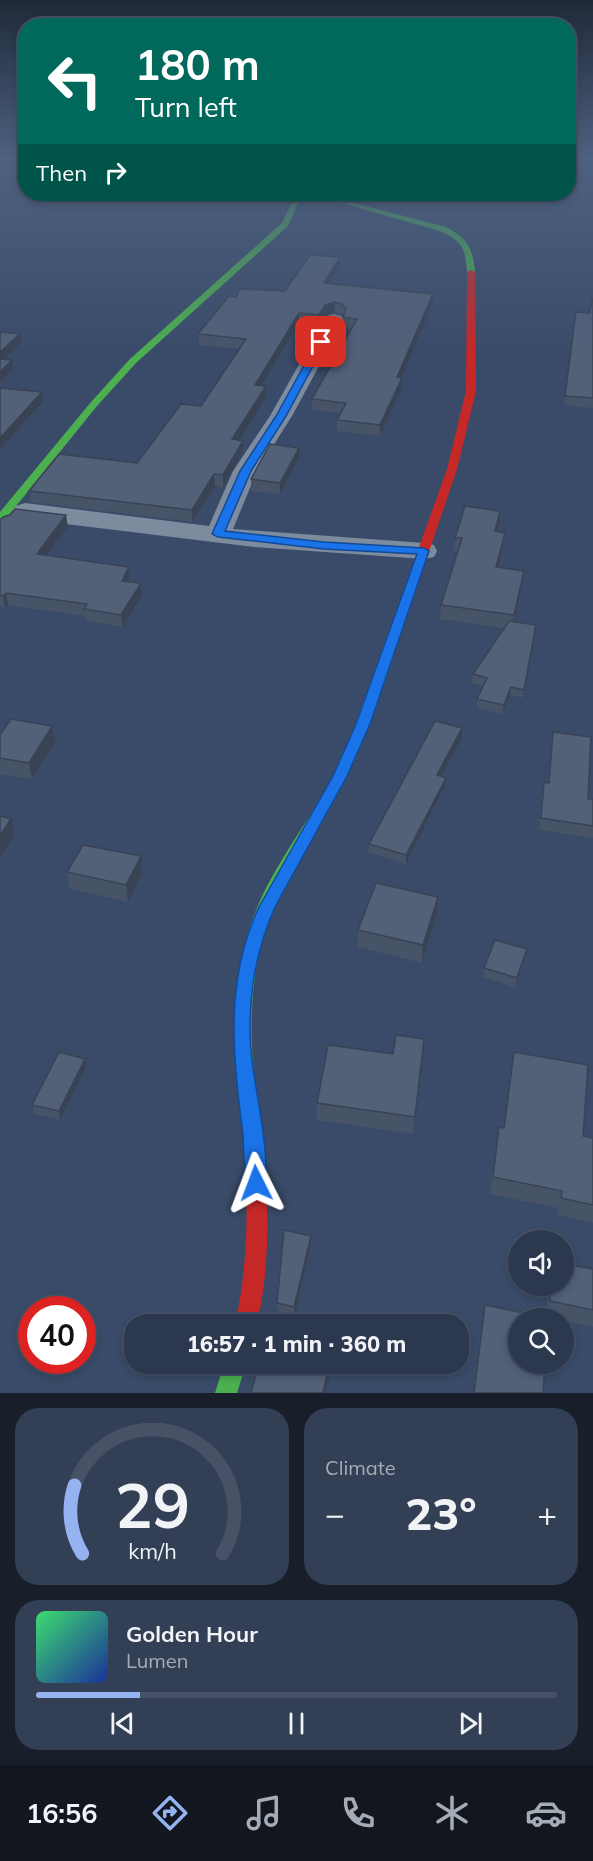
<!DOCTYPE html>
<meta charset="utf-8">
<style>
body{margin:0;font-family:Mulish,sans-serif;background:#333f55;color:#f1f3f6;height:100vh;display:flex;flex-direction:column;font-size:22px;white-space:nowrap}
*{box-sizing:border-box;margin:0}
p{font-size:20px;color:#a6acb6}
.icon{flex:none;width:33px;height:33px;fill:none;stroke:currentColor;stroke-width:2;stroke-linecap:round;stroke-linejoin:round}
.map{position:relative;height:1393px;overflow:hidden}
.details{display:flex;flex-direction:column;gap:15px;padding:15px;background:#181f2b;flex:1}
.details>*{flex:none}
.hud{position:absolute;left:18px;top:18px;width:558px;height:183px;border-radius:24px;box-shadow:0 3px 9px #0003,0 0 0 2px #475266;background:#00695c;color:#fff;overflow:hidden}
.tools{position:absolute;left:508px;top:1230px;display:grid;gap:12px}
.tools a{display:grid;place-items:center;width:66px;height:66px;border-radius:50%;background:#2b384e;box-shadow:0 3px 9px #0003,0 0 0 2px #475266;font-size:30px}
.speed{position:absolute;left:18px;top:1296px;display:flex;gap:12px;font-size:30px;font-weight:700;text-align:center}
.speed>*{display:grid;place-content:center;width:78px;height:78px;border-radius:50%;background:#2b384e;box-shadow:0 3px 9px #0003,0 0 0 2px #475266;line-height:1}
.speed .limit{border:9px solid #d22;background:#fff;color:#111}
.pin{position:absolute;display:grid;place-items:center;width:51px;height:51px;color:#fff;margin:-26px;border-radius:12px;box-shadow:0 3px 9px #0006}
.me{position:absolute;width:66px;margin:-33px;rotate:357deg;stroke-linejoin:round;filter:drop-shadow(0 0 4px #0008)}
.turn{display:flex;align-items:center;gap:21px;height:126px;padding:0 18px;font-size:27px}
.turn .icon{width:78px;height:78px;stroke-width:2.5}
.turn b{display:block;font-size:42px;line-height:51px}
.then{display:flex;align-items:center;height:57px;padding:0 18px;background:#0003;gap:12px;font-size:22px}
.big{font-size:45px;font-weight:800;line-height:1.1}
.details .widget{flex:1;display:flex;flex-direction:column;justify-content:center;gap:9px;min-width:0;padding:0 21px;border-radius:24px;background:#333f55}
.details .dial{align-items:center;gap:0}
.dial svg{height:156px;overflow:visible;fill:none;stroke:#475266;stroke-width:7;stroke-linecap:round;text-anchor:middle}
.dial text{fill:#f1f3f6;stroke:none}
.song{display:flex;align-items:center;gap:18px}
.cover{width:72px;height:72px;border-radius:9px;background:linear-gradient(135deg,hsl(140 70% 55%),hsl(230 70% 35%))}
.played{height:6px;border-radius:3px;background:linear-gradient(90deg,#95b2f1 20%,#475266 20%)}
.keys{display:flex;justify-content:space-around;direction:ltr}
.heat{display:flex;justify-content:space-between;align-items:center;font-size:33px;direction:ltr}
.details .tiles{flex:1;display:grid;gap:15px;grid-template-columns:1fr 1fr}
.widget:last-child{grid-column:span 2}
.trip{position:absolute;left:124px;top:1314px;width:345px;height:60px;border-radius:24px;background:#2b384e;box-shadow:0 3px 9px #0003,0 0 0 2px #475266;font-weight:800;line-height:60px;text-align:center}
.tabs{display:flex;height:96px;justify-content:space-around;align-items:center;background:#11161f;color:#a6acb6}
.tabs .icon{width:42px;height:42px}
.tabs .current{color:#95b2f1}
.tabs b{font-size:27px;color:#f1f3f6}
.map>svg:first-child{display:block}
</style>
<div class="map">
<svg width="593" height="1393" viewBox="0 0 593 1393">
<rect width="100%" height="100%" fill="#394b68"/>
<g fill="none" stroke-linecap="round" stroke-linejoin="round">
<path fill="#7d8b9f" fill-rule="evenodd" d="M 334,314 L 341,316 L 344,320 L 292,416 L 257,471 L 233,529 L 424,543 L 434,545 L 437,551 L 434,557 L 424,559 L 254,547 L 25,519 L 16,516 L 12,511 L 16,506 L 25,503 L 209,526 L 233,471 L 270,416 L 324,320 L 327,316 Z"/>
<path fill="#4caf50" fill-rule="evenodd" d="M 296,194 L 302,194 L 288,226 L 136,363 L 97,406 L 4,521 L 0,522 L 0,512 L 91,402 L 130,359 L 282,223 Z
M 310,194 L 319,194 L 446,227 C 467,238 473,248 475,272 L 471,274 L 467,272 C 465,247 463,242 440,231 Z
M 382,666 L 389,670 C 376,706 364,742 347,776 C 328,814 302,849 283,887 C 254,945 247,1008 254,1073 L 252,1079 L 245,1081 L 238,1079 L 236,1073 C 230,1008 237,945 267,886 C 287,848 313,814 333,776 C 350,742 362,706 375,670 Z
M 224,1364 L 246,1364 L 237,1393 L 215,1393 Z"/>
<path fill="#c62828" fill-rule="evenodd" d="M 471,270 L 475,272 L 476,391 L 457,469 L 389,670 L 382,674 L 375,670 L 447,469 L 466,391 L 467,272 Z
M 245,1065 L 252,1067 L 254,1073 C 265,1157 276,1241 257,1324 L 235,1324 C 254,1240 246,1158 236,1073 L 238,1067 Z"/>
</g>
<path fill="#475367" d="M 340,257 L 340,267 L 330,284 L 433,294 L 433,304 L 401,378 L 402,378 L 402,388 L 380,436 L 337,431 L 337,420 L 341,413 L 312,410 L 312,399 L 352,329 L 342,328 L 343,316 L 342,314 L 335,312 L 325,315 L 318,325 L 299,323 L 261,386 L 266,386 L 266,397 L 239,440 L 243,441 L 243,452 L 223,487 L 215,486 L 192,522 L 31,502 L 29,491 L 137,463 L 201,406 L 240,349 L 199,345 L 198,334 L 236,297 L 285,291 Z
M 593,299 L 593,408 L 564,405 L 576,312 L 590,313 Z
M 299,448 L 299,458 L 280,494 L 251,491 L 251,479 Z
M 500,511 L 499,524 L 497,531 L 505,533 L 503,546 L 498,567 L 524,571 L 522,584 L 514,622 L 535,633 L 522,698 L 510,695 L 502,714 L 477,708 L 477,699 L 484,686 L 472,683 L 473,674 L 505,628 L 440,619 L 441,605 L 458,552 L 454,551 L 455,538 Z
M 0,520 L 68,527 L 46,555 L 129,567 L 130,578 L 128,581 L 141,583 L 142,595 L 123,627 L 86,621 L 85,616 L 8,605 L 5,608 L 0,607 Z
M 52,726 L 55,742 L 32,779 L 0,774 L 0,735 Z
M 553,732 L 588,799 L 593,800 L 593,838 L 539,830 L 544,782 L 548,783 Z
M 462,737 L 441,776 L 446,778 L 445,786 L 406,864 L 368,852 L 369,844 Z
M 67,872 L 142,873 L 128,902 L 70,889 Z
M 437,914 L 422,963 L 358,947 L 358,930 Z
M 525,958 L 515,987 L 483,977 L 484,968 Z
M 424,1039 L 413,1134 L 317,1120 L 317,1103 L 393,1054 Z
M 514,1052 L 583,1136 L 593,1138 L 593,1223 L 557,1215 L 558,1208 L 490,1194 L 499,1127 L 503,1128 Z
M 86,1068 L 60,1120 L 34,1114 L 32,1105 Z
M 311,1236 L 311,1245 L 295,1315 L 278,1312 L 277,1303 Z
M 593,1269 L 593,1327 L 564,1321 L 564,1318 L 548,1318 L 543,1393 L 473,1393 L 485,1305 L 546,1317 L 548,1286 L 564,1286 Z"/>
<path fill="#394354" d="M 340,257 L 340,267 L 324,293 L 324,283 Z
M 433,294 L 433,304 L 397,388 L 397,377 Z
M 335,302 L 335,312 L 325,315 L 318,325 L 319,315 L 325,305 Z
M 299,313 L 299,323 L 255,396 L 255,385 Z
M 20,334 L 21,343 L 0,363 L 0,352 Z
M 12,360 L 13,369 L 0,383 L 0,372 Z
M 402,378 L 402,388 L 380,436 L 380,425 Z
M 266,386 L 266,397 L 233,451 L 232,439 Z
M 42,392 L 43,402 L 0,449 L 0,438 Z
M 243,441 L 243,452 L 223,487 L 223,475 Z
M 299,448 L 299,458 L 280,494 L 280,483 Z
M 214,474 L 215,486 L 192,522 L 192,510 Z
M 500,511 L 499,524 L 493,545 L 495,531 Z
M 66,515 L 68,527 L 38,566 L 37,554 Z
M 505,533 L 503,546 L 495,581 L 496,567 Z
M 129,567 L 130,578 L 123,592 L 122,581 Z
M 524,571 L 522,584 L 512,630 L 514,615 Z
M 141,583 L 142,595 L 123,627 L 121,615 Z
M 6,593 L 8,605 L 5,608 L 3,596 Z
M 511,687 L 510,695 L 502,714 L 504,705 Z
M 52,726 L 55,742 L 32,779 L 29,763 Z
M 462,728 L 462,737 L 437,784 L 437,775 Z
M 446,778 L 445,786 L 406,864 L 406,855 Z
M 11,819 L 14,835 L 0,857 L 0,836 Z
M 141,856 L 142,873 L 128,902 L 126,885 Z
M 438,897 L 437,914 L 422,963 L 423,945 Z
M 527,949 L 525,958 L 515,987 L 517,978 Z
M 85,1059 L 86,1068 L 60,1120 L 59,1111 Z
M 311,1236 L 311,1245 L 295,1315 L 294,1307 Z
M 330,1364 L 329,1378 L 326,1393 L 323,1393 Z"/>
<path fill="#526078" stroke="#394354" stroke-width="1.5" d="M 310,255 L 340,257 L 324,283 L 433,294 L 397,377 L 402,378 L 380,425 L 337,420 L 346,403 L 312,399 L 357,319 L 343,317 L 346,309 L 342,304 L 335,302 L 325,305 L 319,315 L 299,313 L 255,385 L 266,386 L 232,439 L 243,441 L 223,475 L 214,474 L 192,510 L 29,491 L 59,454 L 137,463 L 181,404 L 201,406 L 246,339 L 198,334 L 229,296 L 236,297 L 240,289 L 285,291 Z
M 592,299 L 593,299 L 593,398 L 565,396 L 576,312 L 590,313 Z
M 0,332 L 20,334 L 0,352 Z
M 0,359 L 12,360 L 0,372 Z
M 0,388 L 42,392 L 0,438 Z
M 270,444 L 299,448 L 280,483 L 251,479 Z
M 465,506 L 500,511 L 495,531 L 505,533 L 496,567 L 524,571 L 514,615 L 441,605 L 462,538 L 455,538 Z
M 15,509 L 66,515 L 37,554 L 129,567 L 122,581 L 141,583 L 121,615 L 84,609 L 87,604 L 6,593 L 3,596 L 0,595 L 0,520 L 3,517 L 10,515 Z
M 509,621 L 536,625 L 524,690 L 511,687 L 504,705 L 477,699 L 487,678 L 473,674 Z
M 11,719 L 52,726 L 29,763 L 0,758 L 0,735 Z
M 435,721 L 462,728 L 437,775 L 446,778 L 406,855 L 369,844 Z
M 553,732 L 591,737 L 588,799 L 593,800 L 593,826 L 541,818 L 544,782 L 549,783 Z
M 0,816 L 11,819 L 0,836 Z
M 83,845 L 141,856 L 126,885 L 67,872 Z
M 376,883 L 438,897 L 423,945 L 358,930 Z
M 495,940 L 527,949 L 517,978 L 484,968 Z
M 396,1035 L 424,1039 L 415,1117 L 317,1103 L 328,1045 L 393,1054 Z
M 59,1052 L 85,1059 L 59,1111 L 32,1105 Z
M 514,1052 L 588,1065 L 583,1136 L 593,1138 L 593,1205 L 561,1198 L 562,1191 L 493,1177 L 499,1127 L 504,1128 Z
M 284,1230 L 311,1236 L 294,1307 L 277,1303 Z
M 564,1264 L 593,1269 L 593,1310 L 550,1301 L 551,1286 L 564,1286 Z
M 485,1305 L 548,1318 L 519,1318 L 519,1364 L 545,1364 L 543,1393 L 474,1393 Z
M 259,1364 L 329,1364 L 323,1393 L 251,1393 Z"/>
<linearGradient id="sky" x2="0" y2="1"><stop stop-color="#1f2939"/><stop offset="0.45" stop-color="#4e6180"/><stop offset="1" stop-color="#4e6180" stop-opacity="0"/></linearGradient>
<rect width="593" height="352" fill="url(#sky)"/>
<path fill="#1a73e8" stroke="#114b97" stroke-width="1.5" d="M 321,339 L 326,342 L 286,416 L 251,471 L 225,531 L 324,542 L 424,548 L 429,551 L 370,724 L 347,776 L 275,907 C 254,953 246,1009 252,1061 C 255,1088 273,1168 263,1189 L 256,1192 L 249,1189 C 243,1176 244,1151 243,1135 C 233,1058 224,980 259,907 L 333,776 L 356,724 L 417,554 L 324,549 L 218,537 L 212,534 L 240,471 L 276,416 L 317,342 Z"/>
</svg>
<div class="tools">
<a><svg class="icon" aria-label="sound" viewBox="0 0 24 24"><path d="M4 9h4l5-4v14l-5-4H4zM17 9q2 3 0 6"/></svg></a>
<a><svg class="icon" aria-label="search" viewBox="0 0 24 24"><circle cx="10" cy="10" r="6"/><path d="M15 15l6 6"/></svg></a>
</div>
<div class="speed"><div class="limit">40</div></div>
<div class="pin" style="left:321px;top:342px;background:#d93025"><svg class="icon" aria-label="arrive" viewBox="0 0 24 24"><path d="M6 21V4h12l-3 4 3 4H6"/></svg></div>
<svg class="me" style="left:256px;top:1183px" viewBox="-20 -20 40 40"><path d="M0-17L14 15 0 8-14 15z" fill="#1a73e8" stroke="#fff" stroke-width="4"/></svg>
<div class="trip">16:57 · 1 min · 360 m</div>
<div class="hud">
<div class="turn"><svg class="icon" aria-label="left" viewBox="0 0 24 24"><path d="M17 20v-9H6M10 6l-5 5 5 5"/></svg><div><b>180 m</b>Turn left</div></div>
<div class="then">Then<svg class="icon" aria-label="right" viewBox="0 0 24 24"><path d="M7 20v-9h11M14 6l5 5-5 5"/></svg></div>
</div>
</div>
<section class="details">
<div class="tiles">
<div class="widget dial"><svg viewBox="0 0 100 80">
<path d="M14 69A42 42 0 1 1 86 69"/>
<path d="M14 69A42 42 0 0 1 10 34" stroke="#95b2f1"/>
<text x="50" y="56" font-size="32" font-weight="700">29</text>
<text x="50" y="72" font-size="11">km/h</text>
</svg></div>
<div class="widget"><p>Climate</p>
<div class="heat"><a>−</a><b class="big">23°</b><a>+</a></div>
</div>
<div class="widget">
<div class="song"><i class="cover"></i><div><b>Golden Hour</b><p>Lumen</p></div></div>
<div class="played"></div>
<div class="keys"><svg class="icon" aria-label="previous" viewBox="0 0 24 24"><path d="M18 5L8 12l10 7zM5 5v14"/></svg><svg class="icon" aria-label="pause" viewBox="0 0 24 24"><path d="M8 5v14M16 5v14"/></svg><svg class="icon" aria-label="next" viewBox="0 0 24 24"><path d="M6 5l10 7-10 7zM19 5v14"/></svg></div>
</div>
</div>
</section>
<nav class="tabs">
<b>16:56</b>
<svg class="icon current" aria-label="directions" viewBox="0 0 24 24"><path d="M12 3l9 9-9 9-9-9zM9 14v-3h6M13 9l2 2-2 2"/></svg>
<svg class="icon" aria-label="music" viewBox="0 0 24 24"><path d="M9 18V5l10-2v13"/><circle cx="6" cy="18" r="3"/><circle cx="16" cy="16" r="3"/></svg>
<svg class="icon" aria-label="phone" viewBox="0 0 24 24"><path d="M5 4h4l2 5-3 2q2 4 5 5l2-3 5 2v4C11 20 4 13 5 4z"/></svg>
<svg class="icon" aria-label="climate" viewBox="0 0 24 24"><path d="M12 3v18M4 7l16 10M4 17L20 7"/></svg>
<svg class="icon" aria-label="car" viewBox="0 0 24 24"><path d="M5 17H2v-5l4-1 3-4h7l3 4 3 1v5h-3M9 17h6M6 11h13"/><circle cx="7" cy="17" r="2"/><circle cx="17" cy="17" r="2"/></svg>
</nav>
